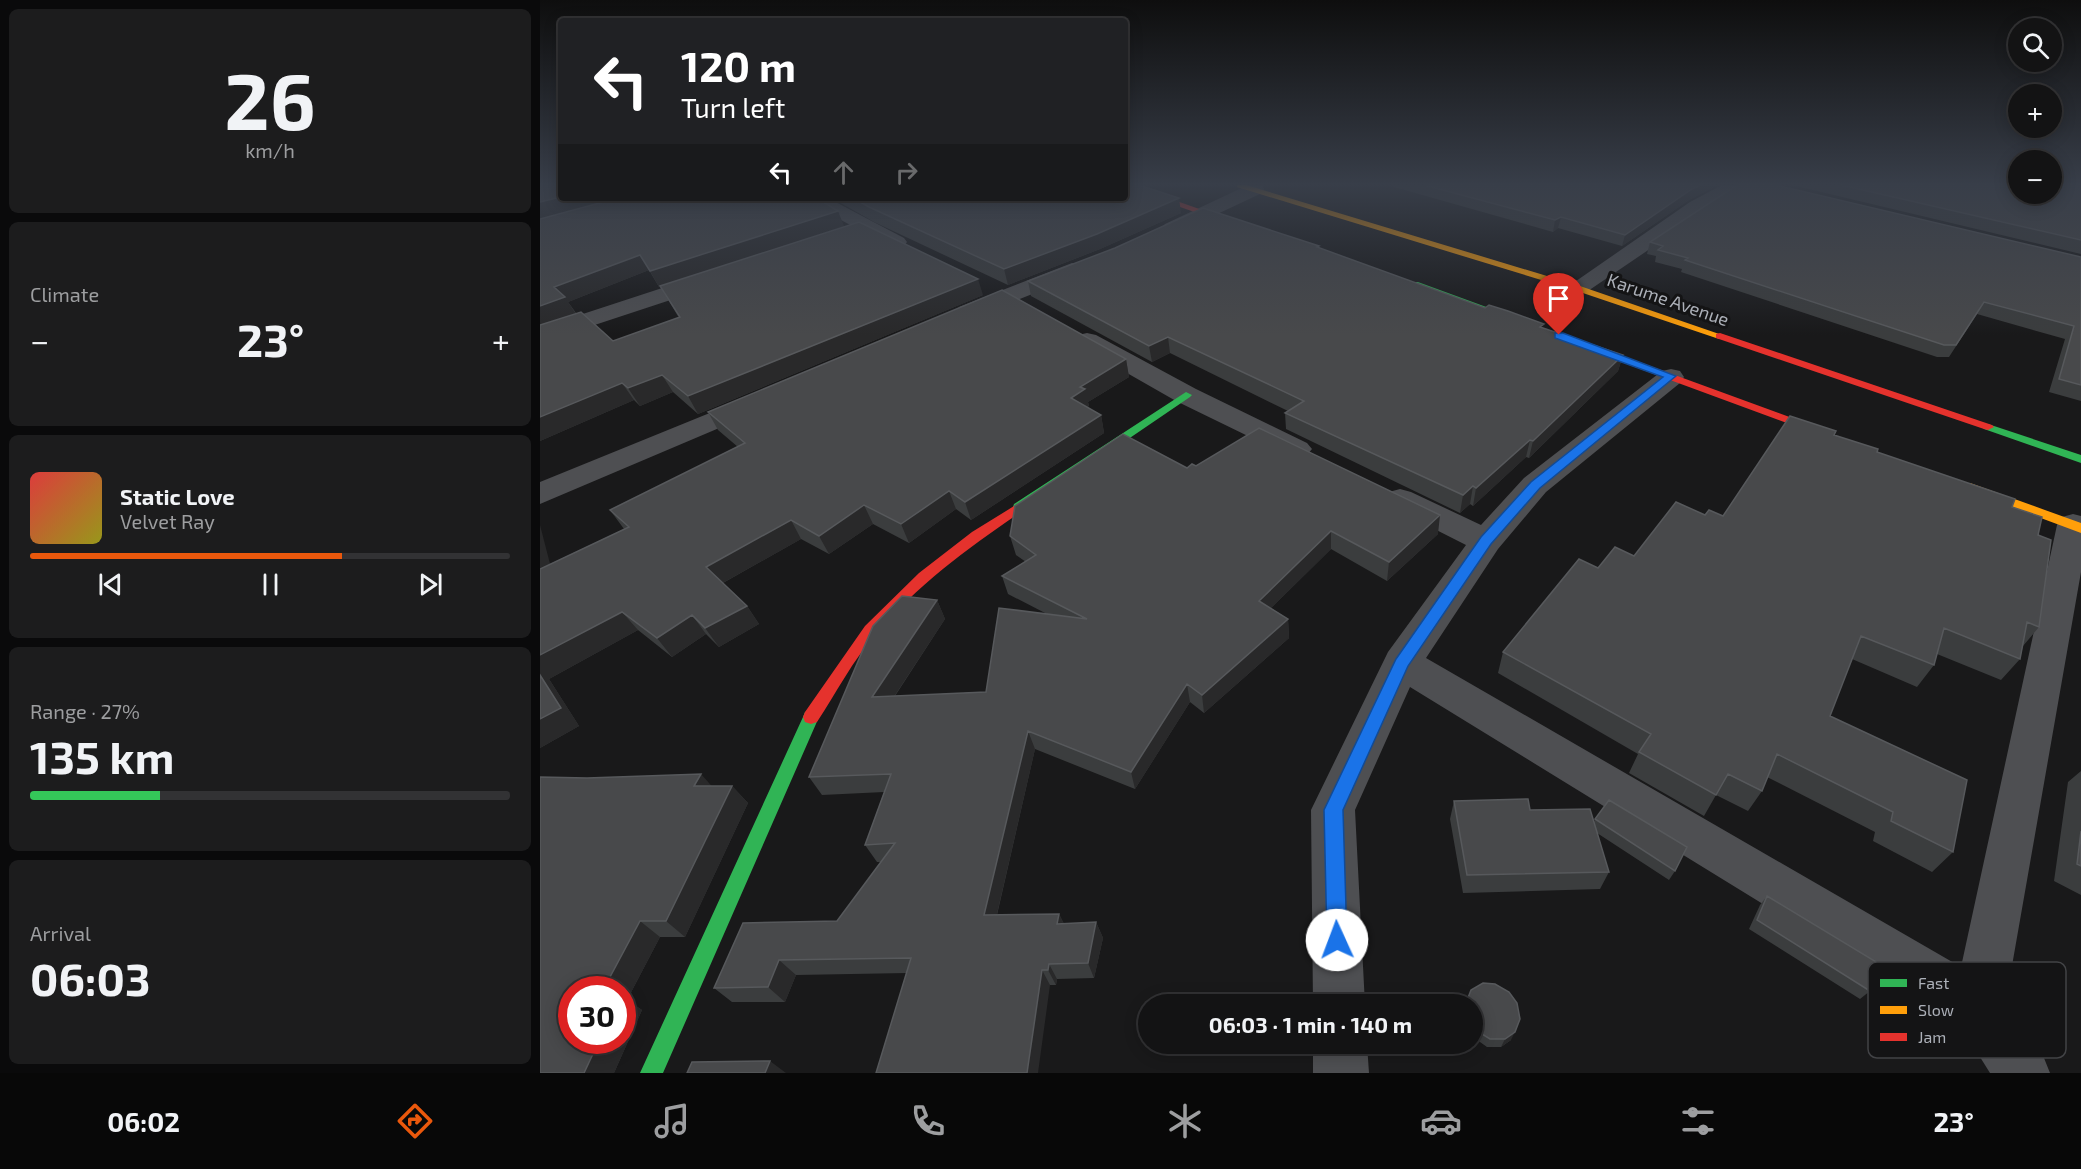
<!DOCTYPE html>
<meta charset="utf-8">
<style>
body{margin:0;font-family:"Exo 2",sans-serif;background:#1c1c1d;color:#f1f3f6;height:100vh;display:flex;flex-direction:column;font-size:22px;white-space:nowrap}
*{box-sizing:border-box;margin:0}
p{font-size:20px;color:#9d9ea0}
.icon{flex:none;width:33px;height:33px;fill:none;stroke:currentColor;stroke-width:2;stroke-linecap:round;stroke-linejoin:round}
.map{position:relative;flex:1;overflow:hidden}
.details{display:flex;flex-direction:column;gap:9px;padding:9px;background:#0a0a0b;width:540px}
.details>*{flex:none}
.top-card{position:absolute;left:18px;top:18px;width:570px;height:183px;border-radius:6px;box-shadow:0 3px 15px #0003,0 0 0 2px #323234;background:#202124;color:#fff;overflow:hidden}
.fabs{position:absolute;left:1468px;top:18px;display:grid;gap:12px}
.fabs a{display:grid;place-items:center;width:54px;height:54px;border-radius:50%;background:#131314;box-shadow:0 3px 15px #0003,0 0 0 2px #323234;font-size:30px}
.speed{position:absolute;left:18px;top:976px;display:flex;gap:12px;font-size:30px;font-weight:700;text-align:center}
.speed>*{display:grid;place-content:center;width:78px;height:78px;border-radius:50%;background:#131314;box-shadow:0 3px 15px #0003,0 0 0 2px #323234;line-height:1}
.speed .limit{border:9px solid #d22;background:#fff;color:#111}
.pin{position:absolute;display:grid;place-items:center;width:51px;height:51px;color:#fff;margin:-62px -26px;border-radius:50% 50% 50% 0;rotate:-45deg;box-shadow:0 0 6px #0007}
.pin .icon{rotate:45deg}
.me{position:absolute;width:66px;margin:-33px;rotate:358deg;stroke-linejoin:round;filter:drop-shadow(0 0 4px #0008)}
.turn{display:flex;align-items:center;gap:21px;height:126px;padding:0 24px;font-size:27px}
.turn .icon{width:78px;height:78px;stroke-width:2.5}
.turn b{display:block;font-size:42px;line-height:51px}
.lanes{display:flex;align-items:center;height:57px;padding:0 24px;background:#0003;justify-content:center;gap:30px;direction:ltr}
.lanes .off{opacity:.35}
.big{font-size:45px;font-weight:700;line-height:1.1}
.details .card{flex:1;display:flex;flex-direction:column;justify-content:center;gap:9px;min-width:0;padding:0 21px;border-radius:9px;background:#1c1c1d}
.details .dial{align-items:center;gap:0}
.dial b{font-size:78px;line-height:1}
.song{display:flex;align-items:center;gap:18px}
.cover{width:72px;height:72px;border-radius:9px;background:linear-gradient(135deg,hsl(0 70% 55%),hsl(60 70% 35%))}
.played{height:6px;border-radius:3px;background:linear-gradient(90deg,#ea580c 65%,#323234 65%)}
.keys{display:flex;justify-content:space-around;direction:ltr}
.heat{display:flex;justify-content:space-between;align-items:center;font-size:33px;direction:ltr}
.charge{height:9px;border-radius:4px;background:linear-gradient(90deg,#34c759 27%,#323234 0)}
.trip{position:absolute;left:598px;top:994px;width:345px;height:60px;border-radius:30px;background:#131314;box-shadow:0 3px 15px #0003,0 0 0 2px #323234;font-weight:700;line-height:60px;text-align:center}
.menu{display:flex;height:96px;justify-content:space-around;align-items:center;background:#080808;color:#9d9ea0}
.menu .icon{width:42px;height:42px}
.menu .on{color:#ea580c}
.menu b{font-size:27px;color:#f1f3f6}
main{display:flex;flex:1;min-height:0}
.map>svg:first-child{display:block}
</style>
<main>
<section class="details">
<div class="card dial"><b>26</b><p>km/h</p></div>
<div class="card"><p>Climate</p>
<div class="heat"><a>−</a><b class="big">23°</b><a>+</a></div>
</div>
<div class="card">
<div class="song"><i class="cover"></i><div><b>Static Love</b><p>Velvet Ray</p></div></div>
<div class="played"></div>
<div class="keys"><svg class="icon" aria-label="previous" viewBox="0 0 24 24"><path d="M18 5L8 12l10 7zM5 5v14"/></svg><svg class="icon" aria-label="pause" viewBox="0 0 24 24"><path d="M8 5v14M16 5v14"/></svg><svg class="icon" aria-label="next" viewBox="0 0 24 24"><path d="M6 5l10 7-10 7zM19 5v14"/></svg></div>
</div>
<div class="card"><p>Range · 27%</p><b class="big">135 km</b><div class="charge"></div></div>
<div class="card"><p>Arrival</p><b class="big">06:03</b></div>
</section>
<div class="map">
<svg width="1541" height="1073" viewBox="0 0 1541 1073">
<rect width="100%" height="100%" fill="#19191a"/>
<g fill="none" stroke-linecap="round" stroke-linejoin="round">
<path fill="#4e4f52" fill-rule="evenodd" d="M 708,185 L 722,185 L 724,189 L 722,193 L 639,232 L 625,232 L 622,228 L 625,224 Z
M 1182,185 L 1204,185 L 1045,293 L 1029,293 L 1026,288 L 1150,202 Z
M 265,198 L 288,198 L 364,238 L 367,242 L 364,246 L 350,246 L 267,202 Z
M 532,263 L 540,265 L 543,270 L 540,275 L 435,317 L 419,317 L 415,312 L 419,307 Z
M 168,273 L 176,275 L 179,280 L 176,285 L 0,343 L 0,328 Z
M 547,333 L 556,335 L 656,389 L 767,443 L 772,449 L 767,455 L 757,458 L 747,455 L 636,401 L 538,345 L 535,340 L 538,335 Z
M 1131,369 L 1140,371 L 1144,377 L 1140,383 L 1006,492 L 958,549 L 886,658 L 1421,967 L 1517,525 L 1522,517 L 1533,514 L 1541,516 L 1541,572 L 1466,1000 L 1502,1053 L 1510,1073 L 1450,1073 L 1420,1025 L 870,687 L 815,810 L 825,1005 L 773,1005 L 771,810 L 848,652 L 926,545 L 849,506 L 844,499 L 849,492 L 860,489 L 871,492 L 941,525 L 984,478 L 1122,371 Z
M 214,395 L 224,397 L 228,403 L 224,409 L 0,504 L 0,482 Z
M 773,1044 L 827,1044 L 829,1073 L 773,1073 Z"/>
<path fill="#30b455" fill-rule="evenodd" d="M 872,282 L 878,282 L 993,324 L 985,326 L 872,286 Z
M 646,392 L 652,395 L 650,397 L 484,510 L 474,510 L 473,507 L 474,504 Z
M 1448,424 L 1541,455 L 1541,463 L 1444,429 L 1442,427 L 1444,425 Z
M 271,710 L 277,712 L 279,717 L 123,1073 L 100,1073 L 263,717 L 265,712 Z"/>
<path fill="#ff9f0a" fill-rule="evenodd" d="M 697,185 L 706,185 L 1040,286 L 1185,336 L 1180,339 L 1176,338 L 1034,290 L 697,187 Z
M 1430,483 L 1541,523 L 1541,533 L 1426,490 L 1424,487 Z"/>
<path fill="#e5322d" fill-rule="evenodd" d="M 585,185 L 591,185 L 705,225 L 698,227 L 585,188 Z
M 1180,333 L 1452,425 L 1454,427 L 1448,430 L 1444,429 L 1176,338 L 1176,334 Z
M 1039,340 L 1293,433 L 1295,435 L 1289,439 L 1285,437 L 1035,345 L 1035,341 Z
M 479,503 L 484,504 L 485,507 L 484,510 C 431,546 377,585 336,634 C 313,660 296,693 277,722 L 271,724 L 265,722 L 263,717 L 265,712 L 325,626 L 379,573 L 432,532 Z"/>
</g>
<path fill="#3b3d3e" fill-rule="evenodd" d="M 0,185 L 21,198 L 304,226 L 155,275 L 443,295 L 158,414 L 133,392 L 100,406 L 94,400 L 0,441 ZM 109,270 L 119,287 L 120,286 L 139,318 L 73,341 L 36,313 L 28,302 Z
M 851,185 L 1178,185 L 1149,200 L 1082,246 L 1018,228 L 1013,232 L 854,187 L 854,185 Z
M 1252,185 L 1541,185 L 1541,254 Z
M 292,198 L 585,198 L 641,213 L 560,249 L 468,285 L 334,222 Z
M 1110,242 L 1541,257 L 1541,401 L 1509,392 L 1525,339 L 1437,314 L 1409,357 L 1397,357 L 1141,272 L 1142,269 L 1115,262 L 1116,256 L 1107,254 Z
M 779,248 L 945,308 L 1083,355 L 1078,371 L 989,458 L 986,457 L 933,506 L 930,504 L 920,513 L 746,429 L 745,413 L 748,411 L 630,353 L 612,362 L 491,296 L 488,281 Z
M 586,359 L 589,377 L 548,402 L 549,406 L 547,407 L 561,415 L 564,433 L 431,520 L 416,509 L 369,543 L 333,524 L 289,554 L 261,539 L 183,583 L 207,606 L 219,624 L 179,647 L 166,634 L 132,657 L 98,630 L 9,679 L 39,726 L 0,748 L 10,564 L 84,529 L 70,510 L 198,447 L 178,430 L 168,412 Z
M 1294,435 L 1472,507 L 1498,535 L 1499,627 L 1483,646 L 1480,659 L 1461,680 L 1397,654 L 1394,665 L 1377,687 L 1312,659 L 1290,716 L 1413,852 L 1392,872 L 1333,841 L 1335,832 L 1227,777 L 1222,791 L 1208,811 L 1176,795 L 1164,816 L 1089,773 L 1098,754 L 958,673 L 963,652 L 1058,568 L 1094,556 L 1165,515 L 1183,516 Z
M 656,466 L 898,534 L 847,581 L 791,549 L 731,608 L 748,619 L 749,638 L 664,713 L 650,702 L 595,789 L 495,749 L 457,915 L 519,914 L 524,924 L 556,922 L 563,938 L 554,978 L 517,979 L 516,985 L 510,985 L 367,973 L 256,975 L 245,1002 L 192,1002 L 174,988 L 297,921 L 341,862 L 337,862 L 325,845 L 344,792 L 282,795 L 269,777 L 397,600 L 405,619 L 355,696 L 446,692 L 507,614 L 468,594 L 462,576 L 486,562 L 476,555 L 470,536 L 647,468 Z
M 1541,771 L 1541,895 L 1514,881 L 1528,782 Z
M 171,786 L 192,786 L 208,803 L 145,937 L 120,937 L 87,1000 L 102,1010 L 74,1073 L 0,1073 Z
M 914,801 L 990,810 L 1054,822 L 1055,819 L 1135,871 L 1129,880 L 1057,833 L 1069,872 L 1060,889 L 923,893 L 910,819 Z
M 1227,896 L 1330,991 L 1320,999 L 1209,929 L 1220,905 Z
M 931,990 L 971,1040 L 961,1047 L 947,1047 L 933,1037 L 933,1005 L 925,1005 Z"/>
<path fill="#29292a" d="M 1161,185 L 1178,185 L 1149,200 L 1082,246 L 1085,235 L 1152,189 Z
M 21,197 L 21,198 L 79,198 L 0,220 L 0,202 Z
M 639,198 L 641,213 L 560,249 L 468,285 L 464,269 Z
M 298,211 L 304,226 L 119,287 L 110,271 Z
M 1021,217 L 1018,228 L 1013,232 L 1015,220 Z
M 100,255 L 109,270 L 28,302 L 36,314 L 0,326 L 0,306 L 14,287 Z
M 438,279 L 443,295 L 158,414 L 148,396 Z
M 628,337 L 630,353 L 612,362 L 609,346 Z
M 1083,355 L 1078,371 L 989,458 L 993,441 Z
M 586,359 L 589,377 L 548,402 L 549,406 L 535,415 L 531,398 L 540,387 Z
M 122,375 L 133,392 L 100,406 L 88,388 Z
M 82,383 L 94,400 L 0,441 L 0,417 Z
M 561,415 L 564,433 L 431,520 L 425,502 Z
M 990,440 L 986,457 L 933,506 L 936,488 Z
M 933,486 L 930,504 L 920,513 L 923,495 Z
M 409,491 L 416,509 L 369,543 L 361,524 Z
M 324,505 L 333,524 L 289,554 L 279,536 Z
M 900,515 L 898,534 L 847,581 L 849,562 Z
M 251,520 L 261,539 L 179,585 L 166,567 Z
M 0,525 L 16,587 L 0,570 Z
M 791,531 L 791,549 L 720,619 L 719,601 Z
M 397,600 L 405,619 L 342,715 L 332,697 Z
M 207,606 L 219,624 L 179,647 L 165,628 Z
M 82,612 L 98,630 L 9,679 L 39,726 L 0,748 L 0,655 Z
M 152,615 L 166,634 L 132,657 L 117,638 Z
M 748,619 L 749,638 L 664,713 L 662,695 Z
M 647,684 L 650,702 L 595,789 L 591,772 Z
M 488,731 L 495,749 L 453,931 L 444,915 Z
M 161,774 L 177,792 L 154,786 Z
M 192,786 L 208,803 L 145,937 L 126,921 Z
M 519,914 L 527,930 L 517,924 Z
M 100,921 L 120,937 L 87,1000 L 102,1010 L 74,1073 L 44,1073 L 59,1041 L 82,1041 L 82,990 L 63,990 Z
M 556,922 L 563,938 L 554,978 L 548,963 Z
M 239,960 L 256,975 L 245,1002 L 228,987 Z
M 509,964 L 517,979 L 516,985 L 508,970 Z
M 502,970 L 510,985 L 498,1073 L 487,1073 Z
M 975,1032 L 971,1040 L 961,1047 L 965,1039 Z
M 230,1061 L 246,1073 L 225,1073 Z"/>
<path fill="#48494b" stroke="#57595c" stroke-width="1.5" d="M 0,185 L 21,185 L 21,197 L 0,202 Z
M 585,185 L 599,185 L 639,198 L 557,234 L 464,269 L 329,207 L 313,198 L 585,198 Z
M 884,185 L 1161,185 L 1152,189 L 1085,235 L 1021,217 L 1015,220 Z
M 1197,185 L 1236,185 L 1541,257 L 1541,385 L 1519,379 L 1534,326 L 1444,302 L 1416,345 L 1404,345 L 1145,260 L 1148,258 L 1118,250 L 1123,246 L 1110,242 Z
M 1301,185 L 1479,185 L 1479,194 L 1512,194 L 1512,185 L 1541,185 L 1541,240 Z
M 78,198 L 277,198 L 298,211 L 110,271 L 100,255 L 14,287 L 25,297 L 0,306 L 0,219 Z
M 663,208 L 779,246 L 777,247 L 945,308 L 949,305 L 968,311 L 1004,324 L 1000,327 L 1083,355 L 993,441 L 990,440 L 936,488 L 933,486 L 923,495 L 745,413 L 764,401 L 628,337 L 609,346 L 488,281 L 575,248 Z
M 319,222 L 438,279 L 148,396 L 122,375 L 88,388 L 82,383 L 0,417 L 0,325 L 41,312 L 73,341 L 140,317 L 120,286 Z
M 462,290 L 586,359 L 540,387 L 545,389 L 531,398 L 561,415 L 425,502 L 409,491 L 361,524 L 324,505 L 279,536 L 251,520 L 166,567 L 207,606 L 165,628 L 152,615 L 117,638 L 82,612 L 0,655 L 0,569 L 89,527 L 70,510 L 205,443 L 168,412 Z
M 1250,416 L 1296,431 L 1294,435 L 1338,449 L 1337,452 L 1475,499 L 1472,507 L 1502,517 L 1498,535 L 1511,540 L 1499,627 L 1487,622 L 1480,659 L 1404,628 L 1394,665 L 1321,636 L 1290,716 L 1427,780 L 1413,852 L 1351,821 L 1353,812 L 1237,754 L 1222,791 L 1188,774 L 1176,795 L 1099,752 L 1111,734 L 963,652 L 1039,559 L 1058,568 L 1075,547 L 1094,556 L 1136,502 L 1165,515 L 1169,510 L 1183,516 Z
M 719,428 L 900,515 L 849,562 L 791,531 L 719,601 L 748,619 L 662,695 L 647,684 L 591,772 L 488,731 L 444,915 L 519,914 L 517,924 L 556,922 L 548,963 L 509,964 L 508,970 L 502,970 L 487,1073 L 336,1073 L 371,958 L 239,960 L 228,987 L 174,988 L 203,923 L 297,921 L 355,843 L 325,845 L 351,774 L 269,777 L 333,626 L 362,596 L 397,600 L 332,697 L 446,692 L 459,608 L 547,619 L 462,576 L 496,555 L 470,536 L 475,506 L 583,434 L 647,468 L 652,464 L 656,466 Z
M 0,675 L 21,708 L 0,719 Z
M 161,774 L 154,786 L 192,786 L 126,921 L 100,921 L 63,990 L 32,990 L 32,1041 L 59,1041 L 44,1073 L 0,1073 L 0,777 L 47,778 Z
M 988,799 L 990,810 L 1050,809 L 1069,872 L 927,875 L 914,801 Z
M 1069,800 L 1147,847 L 1135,871 L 1055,819 Z
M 1541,831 L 1541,866 L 1537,864 Z
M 1227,896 L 1338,963 L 1330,991 L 1217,920 Z
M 943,983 L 955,984 L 969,992 L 977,1003 L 980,1019 L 975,1032 L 965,1039 L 950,1039 L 937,1031 L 933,1026 L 933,1005 L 926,1005 L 926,1003 L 931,990 Z
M 230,1061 L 225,1073 L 147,1073 L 152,1062 Z"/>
<linearGradient id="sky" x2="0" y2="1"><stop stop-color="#0e0e0e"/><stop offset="0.55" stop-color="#383e49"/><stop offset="1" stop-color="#383e49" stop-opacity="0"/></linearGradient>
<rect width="1541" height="335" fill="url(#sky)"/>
<path fill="#1a73e8" stroke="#114b97" stroke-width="1.5" d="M 1015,333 L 1023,333 L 1136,376 L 1000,488 L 951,544 L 868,666 L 803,810 L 807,940 L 804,947 L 797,950 L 790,947 L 787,940 L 784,810 L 856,659 L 941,537 L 991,482 L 1123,377 L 1015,338 Z"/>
<g text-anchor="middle" stroke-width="6" stroke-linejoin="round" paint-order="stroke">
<g font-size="18" fill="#acb0b8" stroke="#141415">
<text transform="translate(1128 300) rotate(19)" y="6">Karume Avenue</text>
</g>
</g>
<rect x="1328" y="962" width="198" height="96" rx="9" fill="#141415" stroke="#424346" stroke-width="1.5"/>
<rect x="1340" y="979" width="27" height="8" fill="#30b455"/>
<rect x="1340" y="1006" width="27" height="8" fill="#ff9f0a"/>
<rect x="1340" y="1033" width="27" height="8" fill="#e5322d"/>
<g font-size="16" fill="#acb0b8">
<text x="1378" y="989">Fast</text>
<text x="1378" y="1016">Slow</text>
<text x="1378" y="1043">Jam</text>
</g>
</svg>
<div class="fabs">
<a><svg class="icon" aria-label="search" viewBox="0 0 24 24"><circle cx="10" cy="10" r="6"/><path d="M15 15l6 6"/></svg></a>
<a>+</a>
<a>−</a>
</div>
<div class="speed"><div class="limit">30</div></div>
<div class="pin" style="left:1019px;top:335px;background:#d93025"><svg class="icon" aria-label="arrive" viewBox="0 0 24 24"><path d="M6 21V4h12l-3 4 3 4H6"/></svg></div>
<svg class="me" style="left:797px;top:940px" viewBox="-20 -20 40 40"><circle r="19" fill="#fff"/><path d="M0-13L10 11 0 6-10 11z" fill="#1a73e8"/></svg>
<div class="trip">06:03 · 1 min · 140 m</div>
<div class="top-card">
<div class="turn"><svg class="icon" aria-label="left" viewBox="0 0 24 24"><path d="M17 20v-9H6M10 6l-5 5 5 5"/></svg><div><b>120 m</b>Turn left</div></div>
<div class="lanes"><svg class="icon" aria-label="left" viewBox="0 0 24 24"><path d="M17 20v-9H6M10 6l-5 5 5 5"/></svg><svg class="icon off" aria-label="ahead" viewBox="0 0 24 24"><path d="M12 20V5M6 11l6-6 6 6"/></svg><svg class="icon off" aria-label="right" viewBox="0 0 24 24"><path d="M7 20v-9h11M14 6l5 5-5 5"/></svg></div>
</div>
</div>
</main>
<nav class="menu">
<b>06:02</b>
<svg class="icon on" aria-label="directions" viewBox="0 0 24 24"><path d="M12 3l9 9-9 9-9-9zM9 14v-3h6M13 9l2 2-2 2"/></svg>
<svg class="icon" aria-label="music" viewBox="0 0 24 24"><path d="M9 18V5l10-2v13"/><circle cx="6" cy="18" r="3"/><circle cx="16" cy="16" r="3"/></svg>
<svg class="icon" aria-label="phone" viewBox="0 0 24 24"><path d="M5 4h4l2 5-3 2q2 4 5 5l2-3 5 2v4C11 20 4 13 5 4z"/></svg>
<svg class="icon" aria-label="climate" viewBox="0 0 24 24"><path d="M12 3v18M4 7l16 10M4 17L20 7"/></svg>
<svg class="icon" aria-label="car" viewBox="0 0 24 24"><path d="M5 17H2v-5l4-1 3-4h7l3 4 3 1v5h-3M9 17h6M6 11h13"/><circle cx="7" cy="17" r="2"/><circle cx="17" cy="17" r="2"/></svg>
<svg class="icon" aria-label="filters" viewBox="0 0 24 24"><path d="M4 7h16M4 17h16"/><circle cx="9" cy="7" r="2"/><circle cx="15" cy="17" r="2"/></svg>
<b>23°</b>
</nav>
